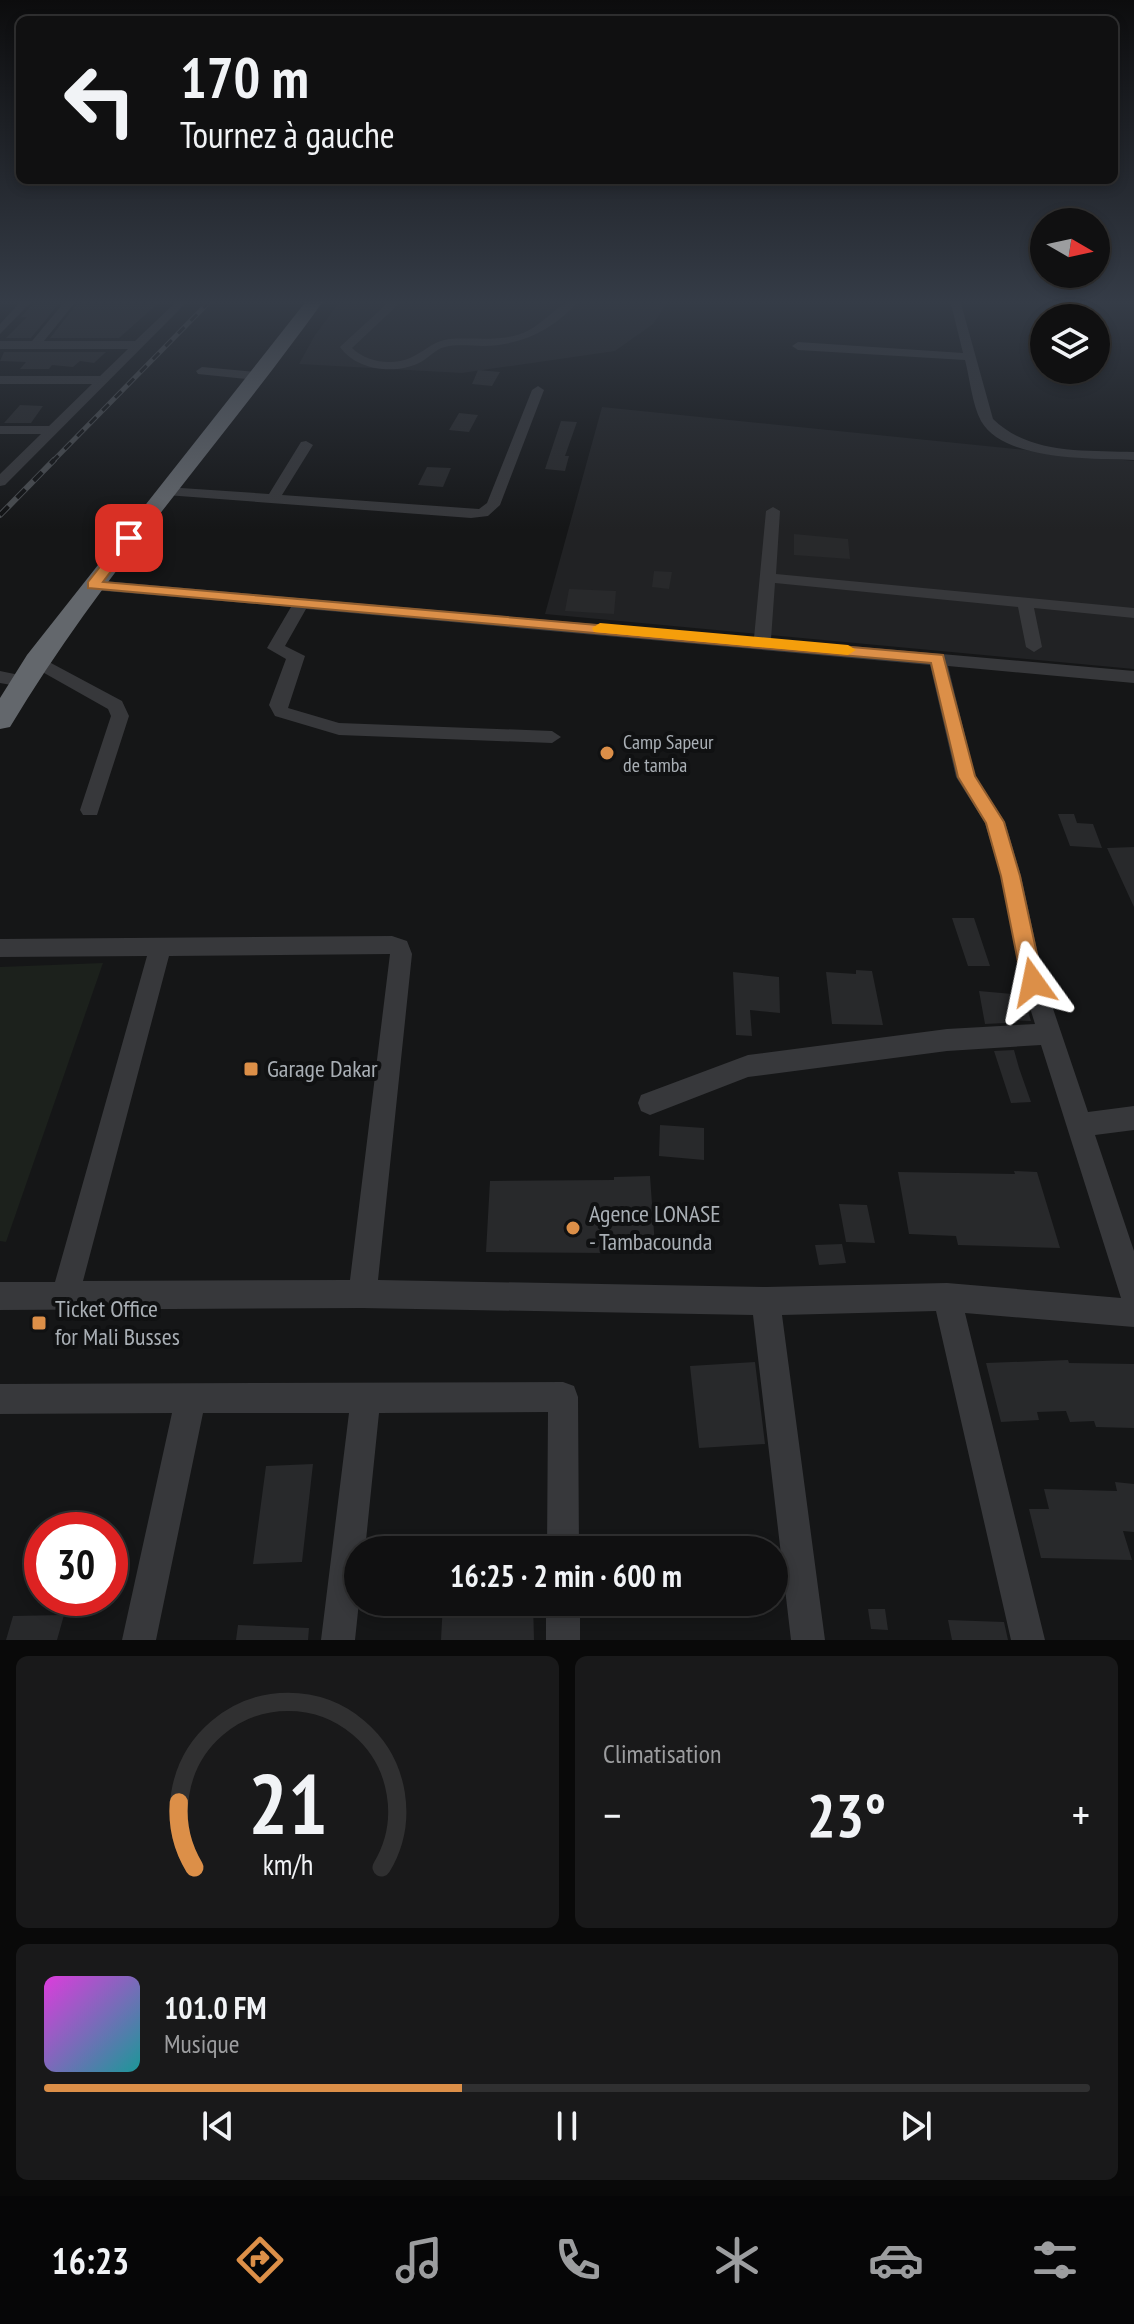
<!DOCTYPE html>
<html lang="fr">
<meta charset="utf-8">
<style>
body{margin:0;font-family:"PT Sans Narrow",sans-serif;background:#19191a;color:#f1f3f6;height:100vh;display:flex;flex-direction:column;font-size:30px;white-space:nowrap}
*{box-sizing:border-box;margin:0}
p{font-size:26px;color:#9c9d9f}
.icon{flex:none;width:44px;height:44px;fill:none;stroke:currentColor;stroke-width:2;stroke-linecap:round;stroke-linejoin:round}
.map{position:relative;height:1640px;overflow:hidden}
.sheet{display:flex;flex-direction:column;gap:16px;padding:16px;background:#090909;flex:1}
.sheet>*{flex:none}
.hud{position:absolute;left:16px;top:16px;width:1102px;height:168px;border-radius:12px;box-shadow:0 4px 12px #0003,0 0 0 2px #303031;background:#101011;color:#f1f3f6;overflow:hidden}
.needle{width:52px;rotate:99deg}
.buttons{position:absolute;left:1030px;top:208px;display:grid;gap:16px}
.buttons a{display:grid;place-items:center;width:80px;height:80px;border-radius:50%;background:#101011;box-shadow:0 4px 12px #0003,0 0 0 2px #303031;font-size:40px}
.speed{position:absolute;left:24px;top:1512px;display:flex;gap:16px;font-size:40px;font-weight:700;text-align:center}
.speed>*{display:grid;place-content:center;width:104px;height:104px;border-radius:50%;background:#101011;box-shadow:0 4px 12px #0003,0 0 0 2px #303031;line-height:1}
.speed .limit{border:12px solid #d22;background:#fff;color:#111}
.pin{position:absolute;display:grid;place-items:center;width:68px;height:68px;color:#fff;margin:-34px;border-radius:16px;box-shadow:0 4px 12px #0006}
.me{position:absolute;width:88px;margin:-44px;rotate:348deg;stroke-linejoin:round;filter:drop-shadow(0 0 6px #0008)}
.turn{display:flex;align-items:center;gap:28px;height:168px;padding:0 32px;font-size:36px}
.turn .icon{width:104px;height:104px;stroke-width:2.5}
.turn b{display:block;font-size:56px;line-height:68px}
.big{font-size:60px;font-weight:700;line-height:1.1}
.sheet .tile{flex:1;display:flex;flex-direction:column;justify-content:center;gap:12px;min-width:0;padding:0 28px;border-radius:12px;background:#19191a}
.sheet .dial{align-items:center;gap:0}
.dial svg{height:208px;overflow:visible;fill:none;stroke:#303031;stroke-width:7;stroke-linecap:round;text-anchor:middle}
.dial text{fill:#f1f3f6;stroke:none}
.song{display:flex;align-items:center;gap:24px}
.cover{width:96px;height:96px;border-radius:12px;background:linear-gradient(135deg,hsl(300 70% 55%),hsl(180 70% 35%))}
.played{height:8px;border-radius:4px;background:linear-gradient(90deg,#dc8f48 40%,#303031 40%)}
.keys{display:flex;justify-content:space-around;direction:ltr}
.heat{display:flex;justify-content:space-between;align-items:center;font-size:44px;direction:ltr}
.sheet .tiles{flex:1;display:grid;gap:16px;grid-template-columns:1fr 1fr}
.tile:last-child{grid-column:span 2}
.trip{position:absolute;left:344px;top:1536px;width:444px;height:80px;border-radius:40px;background:#101011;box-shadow:0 4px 12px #0003,0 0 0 2px #303031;font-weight:700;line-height:80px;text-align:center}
.menu{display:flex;height:128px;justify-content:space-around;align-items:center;background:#060607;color:#9c9d9f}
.menu .icon{width:56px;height:56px}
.menu .selected{color:#dc8f48}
.menu b{font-size:36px;color:#f1f3f6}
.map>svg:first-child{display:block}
</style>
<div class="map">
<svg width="1134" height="1640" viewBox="0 0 1134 1640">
<rect width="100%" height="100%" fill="#151617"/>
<path fill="#212224" d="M 341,300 L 669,300 L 653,324 L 615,351 L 462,373 L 299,364 L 315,335 Z
M 602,407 L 1134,461 L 1134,669 L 545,614 Z"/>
<path fill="#1c211c" d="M 103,963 L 6,1242 L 0,1241 L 0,967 Z"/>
<path fill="#28292b" d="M 57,300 L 62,300 L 31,338 L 6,338 L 27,317 L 21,317 L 33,304 L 52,305 Z
M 80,300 L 162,300 L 119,338 L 50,338 Z
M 4,352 L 106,352 L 94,363 L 80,361 L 73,367 L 52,365 L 49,369 L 20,369 L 26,362 L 0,361 Z
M 478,370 L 500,372 L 492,386 L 472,384 Z
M 20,405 L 43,406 L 31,423 L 4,423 Z
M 459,413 L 478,415 L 469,432 L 449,430 Z
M 561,421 L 577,422 L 565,456 L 569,456 L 565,471 L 545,469 Z
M 427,467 L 451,468 L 443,487 L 418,485 Z
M 794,534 L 848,539 L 850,559 L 794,555 Z
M 654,571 L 672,572 L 669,589 L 652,587 Z
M 569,589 L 616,591 L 614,614 L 565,611 Z
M 1058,814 L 1074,814 L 1077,823 L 1093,824 L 1102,848 L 1070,846 Z
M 1134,847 L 1134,907 L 1107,848 Z
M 952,918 L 974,918 L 990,966 L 968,966 Z
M 856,970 L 872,971 L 883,1025 L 832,1024 L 826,972 L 856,974 Z
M 733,972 L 779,977 L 780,1013 L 750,1010 L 752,1036 L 736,1035 Z
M 979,991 L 1023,995 L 1031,1021 L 1004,1020 L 1005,1023 L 985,1024 Z
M 1014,1050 L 1019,1068 L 1031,1102 L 1011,1103 L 994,1051 Z
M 660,1125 L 704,1128 L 704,1160 L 659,1156 Z
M 1014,1171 L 1037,1172 L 1060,1248 L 958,1245 L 956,1236 L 909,1234 L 898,1172 L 1015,1174 Z
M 650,1176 L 655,1246 L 609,1247 L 609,1253 L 486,1252 L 490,1181 L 614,1180 L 614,1177 Z
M 839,1204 L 867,1205 L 875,1243 L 846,1242 Z
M 842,1244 L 846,1263 L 819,1265 L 815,1245 Z
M 1068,1360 L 1069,1363 L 1134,1364 L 1134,1428 L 1096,1427 L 1094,1421 L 1070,1422 L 1066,1411 L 1037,1412 L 1039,1420 L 1001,1422 L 986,1363 Z
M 755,1362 L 765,1444 L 699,1448 L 690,1366 Z
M 313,1464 L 302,1562 L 253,1564 L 266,1466 Z
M 1115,1482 L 1134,1484 L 1134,1532 L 1123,1531 L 1132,1560 L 1041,1558 L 1029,1509 L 1049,1509 L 1044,1489 L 1117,1491 Z
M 443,1602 L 533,1602 L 534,1640 L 441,1640 Z
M 868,1609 L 885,1609 L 888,1630 L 871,1629 Z
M 64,1615 L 57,1640 L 6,1640 L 13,1616 Z
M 948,1620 L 1004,1622 L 1008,1640 L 952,1640 Z
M 238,1625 L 309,1628 L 308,1640 L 236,1640 Z"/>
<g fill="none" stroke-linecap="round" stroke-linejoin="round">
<path fill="#37383b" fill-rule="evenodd" d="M 22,300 L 33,300 L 0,334 L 0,324 Z
M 66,300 L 77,300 L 44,341 L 135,341 L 178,300 L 189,300 L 5,485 L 0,486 L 0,474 L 41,434 L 0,434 L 0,426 L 49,426 L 92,384 L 0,384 L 0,376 L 100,376 L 128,349 L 0,349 L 0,341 L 32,341 Z
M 391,300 L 403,300 L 352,348 C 366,362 392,366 410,358 C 424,352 433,341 449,339 C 473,337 500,342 523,333 C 544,325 559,300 580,300 C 553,330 523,345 483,346 C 471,346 457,344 445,347 C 435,349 428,359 419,363 C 394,375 356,370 340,347 L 342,345 Z
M 950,300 L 960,300 L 993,419 C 1030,455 1086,450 1134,452 L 1134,460 C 1093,458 1005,462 981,421 C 972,404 970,379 965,360 L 798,350 L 792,346 L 798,342 L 963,353 Z
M 202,367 L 256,372 L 262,376 L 256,380 L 198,374 L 196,371 Z
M 538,386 L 544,390 L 500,505 L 488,516 L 471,518 L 166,495 L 159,491 L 166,487 L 269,494 L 301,442 L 306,441 L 313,445 L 282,495 L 479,509 L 487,503 L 532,390 Z
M 773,507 L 780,511 L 776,574 L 1134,608 L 1134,618 L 1034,608 L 1042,647 L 1034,652 L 1026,647 L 1018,607 L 775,583 L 771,639 L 1134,671 L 1134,683 L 948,666 L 975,776 L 1005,822 L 1021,876 L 1044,982 L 1088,1112 L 1134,1106 L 1134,1130 L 1095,1135 L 1134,1251 L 1134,1327 L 965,1313 L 1045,1640 L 1011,1640 L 936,1311 L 782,1315 L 825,1640 L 791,1640 L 753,1315 L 362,1308 L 0,1310 L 0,1282 L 55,1282 L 147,956 L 0,957 L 0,939 L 392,936 L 407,941 L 412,954 L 378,1280 L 766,1287 L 947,1283 L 1121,1298 L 1041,1045 L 947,1051 L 748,1077 L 650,1115 L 641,1111 L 638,1103 L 641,1095 L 748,1055 L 947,1029 L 1035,1024 L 1022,982 L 1001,876 L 985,823 L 956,777 L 930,665 L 306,609 L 285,646 L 305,656 L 288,708 L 339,723 L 552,731 L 561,737 L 552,743 L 339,735 L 275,716 L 269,705 L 286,659 L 267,648 L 291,607 L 93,590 L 85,585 L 93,580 L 754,638 L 766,511 ZM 390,954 L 350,1280 L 83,1281 L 169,956 Z
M 36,655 L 122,701 L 129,716 L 97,815 L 83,815 L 80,810 L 111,716 L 108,709 L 30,665 L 27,661 L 30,657 Z
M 0,671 L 29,677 L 32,681 L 23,687 L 0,683 Z
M 563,1382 L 574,1386 L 578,1397 L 579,1550 L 547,1550 L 548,1412 L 379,1413 L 365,1550 L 358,1550 L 359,1602 L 355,1640 L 321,1640 L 349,1413 L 203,1413 L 156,1640 L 122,1640 L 172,1413 L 0,1414 L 0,1384 Z
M 546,1602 L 580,1602 L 580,1640 L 546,1640 Z"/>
<path fill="#63676c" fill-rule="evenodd" d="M 307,300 L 324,300 C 221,444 101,575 10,727 L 0,729 L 0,698 L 27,655 Z"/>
<g stroke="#4a4d50" stroke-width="5">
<path id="rail-far1" d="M 52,462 L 211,300"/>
</g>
<g stroke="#4a4d50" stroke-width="6">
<path id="rail" d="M 0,515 L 54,460"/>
</g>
<use href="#rail-far1" stroke="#101112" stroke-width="3" stroke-dasharray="9" stroke-linecap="butt"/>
<use href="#rail" stroke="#101112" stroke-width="4" stroke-dasharray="12" stroke-linecap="butt"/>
</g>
<linearGradient id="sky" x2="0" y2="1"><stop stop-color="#0c0c0d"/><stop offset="0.57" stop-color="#353c47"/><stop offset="1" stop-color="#353c47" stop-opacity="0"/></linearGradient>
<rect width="1134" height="530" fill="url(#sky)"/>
<path fill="#dc8f48" stroke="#8f5d2f" stroke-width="2" d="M 129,534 L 136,538 L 103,582 L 943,655 L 975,776 L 1004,822 L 1020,876 L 1043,982 L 1040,988 L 1033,991 L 1025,988 L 1022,982 L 1001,876 L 986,823 L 958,777 L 931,663 L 88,588 L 88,582 L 125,535 Z"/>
<path fill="#f59e0b" d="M 600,623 L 848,645 L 856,650 L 848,655 L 594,632 L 592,628 Z"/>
<g fill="#dc8f48" stroke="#101112" stroke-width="3">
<circle cx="607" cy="753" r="8"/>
<rect x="243" y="1061" width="16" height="16" rx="4"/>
<circle cx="573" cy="1228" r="8"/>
<rect x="31" y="1315" width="16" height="16" rx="4"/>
</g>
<g text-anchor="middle" stroke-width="8" stroke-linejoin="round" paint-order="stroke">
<g font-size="20" fill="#a9afb5" stroke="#101112" text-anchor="start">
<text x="623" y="749">Camp Sapeur<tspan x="623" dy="23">de tamba</tspan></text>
</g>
<g font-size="24" fill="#a9afb5" stroke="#101112" text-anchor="start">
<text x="267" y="1077">Garage Dakar</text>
<text x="589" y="1222">Agence LONASE<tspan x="589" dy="28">- Tambacounda</tspan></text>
<text x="55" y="1317">Ticket Office<tspan x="55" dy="28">for Mali Busses</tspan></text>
</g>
</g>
</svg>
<div class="buttons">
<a><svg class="needle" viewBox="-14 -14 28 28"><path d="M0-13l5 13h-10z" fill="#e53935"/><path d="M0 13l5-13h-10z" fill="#9c9d9f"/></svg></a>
<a><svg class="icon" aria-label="layers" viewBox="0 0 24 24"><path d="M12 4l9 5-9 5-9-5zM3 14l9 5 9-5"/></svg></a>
</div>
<div class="speed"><div class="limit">30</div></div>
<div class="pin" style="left:129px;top:538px;background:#d93025"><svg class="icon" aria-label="arrive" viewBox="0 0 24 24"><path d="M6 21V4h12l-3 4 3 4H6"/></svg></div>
<svg class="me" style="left:1033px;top:982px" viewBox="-20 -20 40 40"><path d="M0-17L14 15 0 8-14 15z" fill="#dc8f48" stroke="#fff" stroke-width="4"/></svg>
<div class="trip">16:25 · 2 min · 600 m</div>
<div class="hud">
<div class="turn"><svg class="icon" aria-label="left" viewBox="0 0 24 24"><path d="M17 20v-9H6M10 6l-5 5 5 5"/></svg><div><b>170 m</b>Tournez à gauche</div></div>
</div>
</div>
<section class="sheet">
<div class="tiles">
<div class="tile dial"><svg viewBox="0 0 100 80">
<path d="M14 69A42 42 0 1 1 86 69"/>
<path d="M14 69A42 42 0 0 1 8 44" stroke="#dc8f48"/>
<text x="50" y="56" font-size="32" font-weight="700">21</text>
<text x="50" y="72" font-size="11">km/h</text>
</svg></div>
<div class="tile"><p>Climatisation</p>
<div class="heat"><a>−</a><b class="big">23°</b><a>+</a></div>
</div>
<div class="tile">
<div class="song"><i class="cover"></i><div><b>101.0 FM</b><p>Musique</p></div></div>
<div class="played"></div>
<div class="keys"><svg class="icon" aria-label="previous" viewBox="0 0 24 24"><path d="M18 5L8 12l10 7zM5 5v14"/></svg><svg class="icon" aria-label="pause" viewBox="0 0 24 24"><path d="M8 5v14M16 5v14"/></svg><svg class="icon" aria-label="next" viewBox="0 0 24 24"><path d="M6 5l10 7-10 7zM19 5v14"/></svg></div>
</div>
</div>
</section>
<nav class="menu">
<b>16:23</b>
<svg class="icon selected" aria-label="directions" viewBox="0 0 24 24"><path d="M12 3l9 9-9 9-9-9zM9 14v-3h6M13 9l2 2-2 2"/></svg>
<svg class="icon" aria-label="music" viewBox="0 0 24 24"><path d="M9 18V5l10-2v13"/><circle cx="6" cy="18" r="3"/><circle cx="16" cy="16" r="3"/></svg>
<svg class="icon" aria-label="phone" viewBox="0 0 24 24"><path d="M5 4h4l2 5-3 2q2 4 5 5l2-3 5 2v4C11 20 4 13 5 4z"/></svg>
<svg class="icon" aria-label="climate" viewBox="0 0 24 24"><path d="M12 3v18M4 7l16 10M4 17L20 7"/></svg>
<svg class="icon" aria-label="car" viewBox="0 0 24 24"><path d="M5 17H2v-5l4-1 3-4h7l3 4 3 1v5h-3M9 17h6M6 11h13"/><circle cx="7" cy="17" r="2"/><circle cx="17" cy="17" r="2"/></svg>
<svg class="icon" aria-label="filters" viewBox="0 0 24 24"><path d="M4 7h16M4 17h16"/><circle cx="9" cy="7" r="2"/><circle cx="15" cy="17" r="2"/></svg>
</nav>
